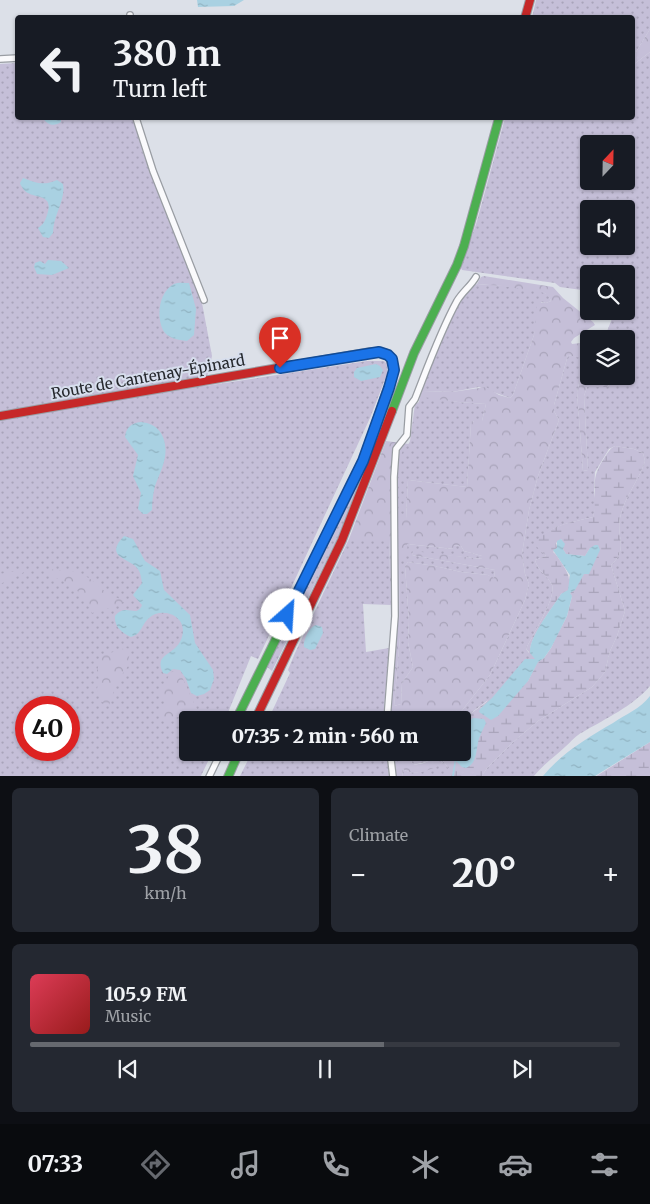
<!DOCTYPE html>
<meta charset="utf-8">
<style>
body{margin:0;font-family:Merriweather,serif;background:#242831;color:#f1f3f6;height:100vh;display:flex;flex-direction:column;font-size:19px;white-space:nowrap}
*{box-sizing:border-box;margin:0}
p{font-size:16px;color:#9ea1a6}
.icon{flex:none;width:28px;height:28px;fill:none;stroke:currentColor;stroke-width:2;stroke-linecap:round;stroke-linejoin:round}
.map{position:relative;height:776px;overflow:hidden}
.side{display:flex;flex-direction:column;gap:12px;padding:12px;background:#0d0f14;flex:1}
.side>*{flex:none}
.hud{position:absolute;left:15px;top:15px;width:620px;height:105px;border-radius:5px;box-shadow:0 1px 4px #0004;background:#171b24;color:#f1f3f6;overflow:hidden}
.needle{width:32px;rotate:22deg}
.buttons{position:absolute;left:580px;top:135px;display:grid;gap:10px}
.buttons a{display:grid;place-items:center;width:55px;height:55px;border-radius:5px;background:#171b24;box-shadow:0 1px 4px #0004;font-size:25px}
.speed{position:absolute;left:15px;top:696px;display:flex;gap:10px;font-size:25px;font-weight:700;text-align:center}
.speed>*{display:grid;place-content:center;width:65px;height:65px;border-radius:50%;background:#171b24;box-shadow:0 1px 4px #0004;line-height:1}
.speed .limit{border:8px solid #d22;background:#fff;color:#111}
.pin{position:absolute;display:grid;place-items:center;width:42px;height:42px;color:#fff;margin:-51px -21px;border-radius:50% 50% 50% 0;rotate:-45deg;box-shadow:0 0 5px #0007}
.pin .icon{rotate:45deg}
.me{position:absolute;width:55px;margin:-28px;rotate:26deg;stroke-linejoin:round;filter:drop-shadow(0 0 4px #0008)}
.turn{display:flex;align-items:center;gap:18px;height:105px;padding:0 15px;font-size:22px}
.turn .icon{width:65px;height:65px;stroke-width:2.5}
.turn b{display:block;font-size:35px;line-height:42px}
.big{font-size:38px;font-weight:800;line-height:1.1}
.side .card{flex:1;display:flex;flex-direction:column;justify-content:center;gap:8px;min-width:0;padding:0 18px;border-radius:8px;background:#242831}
.side .dial{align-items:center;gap:0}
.dial b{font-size:65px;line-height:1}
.song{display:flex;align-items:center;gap:15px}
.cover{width:60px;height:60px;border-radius:8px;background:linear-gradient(135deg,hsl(350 70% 55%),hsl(0 70% 35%))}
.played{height:5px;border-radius:2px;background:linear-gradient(90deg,#66696f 60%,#363941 60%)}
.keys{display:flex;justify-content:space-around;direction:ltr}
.heat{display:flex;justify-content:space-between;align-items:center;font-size:28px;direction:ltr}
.side .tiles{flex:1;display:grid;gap:12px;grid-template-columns:1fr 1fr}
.card:last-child{grid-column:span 2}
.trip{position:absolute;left:179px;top:711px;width:292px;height:50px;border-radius:5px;background:#171b24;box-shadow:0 1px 4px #0004;font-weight:800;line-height:50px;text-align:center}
.dock{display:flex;height:80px;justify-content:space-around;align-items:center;background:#090b0e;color:#9ea1a6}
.dock .icon{width:35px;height:35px}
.dock .selected{color:#66696f}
.dock b{font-size:22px;color:#f1f3f6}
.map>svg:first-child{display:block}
</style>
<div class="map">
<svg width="650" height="777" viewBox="0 0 650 777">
<defs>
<pattern id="grass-dots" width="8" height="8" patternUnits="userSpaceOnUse" patternTransform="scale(1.25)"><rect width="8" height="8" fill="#c5bfd8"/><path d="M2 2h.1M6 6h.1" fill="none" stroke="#a9a4ba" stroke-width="1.8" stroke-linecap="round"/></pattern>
<pattern id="forest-crowns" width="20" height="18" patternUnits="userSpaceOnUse" patternTransform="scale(1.25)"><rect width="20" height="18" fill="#c5bfd8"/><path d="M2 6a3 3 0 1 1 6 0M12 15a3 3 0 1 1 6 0" fill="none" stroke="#a9a4ba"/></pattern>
<pattern id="wetland-marsh" width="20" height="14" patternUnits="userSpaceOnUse" patternTransform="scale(1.25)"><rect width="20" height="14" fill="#c5bfd8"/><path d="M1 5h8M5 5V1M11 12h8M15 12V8" fill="none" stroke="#a9a4ba"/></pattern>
<pattern id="water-ripples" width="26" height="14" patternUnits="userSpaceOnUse" patternTransform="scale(1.25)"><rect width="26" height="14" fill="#a9d1e2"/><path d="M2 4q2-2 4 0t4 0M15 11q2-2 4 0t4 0" fill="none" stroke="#91b3c2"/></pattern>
</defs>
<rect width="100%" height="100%" fill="#dce0e8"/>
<path fill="url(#grass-dots)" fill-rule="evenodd" d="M 536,0 L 650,0 L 650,29 L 636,52 L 633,54 L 632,18 L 532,18 Z
M 650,52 L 650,686 C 633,706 605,719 583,732 C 576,735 571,742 565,747 C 554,757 543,765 534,776 L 482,776 L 487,768 L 512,743 L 538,721 L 592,687 L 605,672 L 610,651 L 617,636 L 625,611 L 611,565 C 629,549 616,537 620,518 C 624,497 639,481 645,461 L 643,453 L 634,449 L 615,446 L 609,449 L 595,472 L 594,491 L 596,505 L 593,517 C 574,522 546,525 536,545 L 546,556 L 535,560 C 537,570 548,576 552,585 C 557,597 532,636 526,649 L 529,653 L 534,638 L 561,594 L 567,590 L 570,575 L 553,550 L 557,548 L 557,541 L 561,539 L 565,544 L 563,549 L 566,554 L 585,556 L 590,548 L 595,545 L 598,545 L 600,550 L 589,574 L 584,574 L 575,590 L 570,593 L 572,596 C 567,608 565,621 559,633 C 554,644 548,652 540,661 C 535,666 532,675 528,681 C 518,695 505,712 491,720 L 479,712 L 488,700 L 462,720 L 445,720 L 454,708 L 460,713 L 490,675 L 525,600 L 529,584 L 525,574 L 522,554 L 529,510 L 538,476 L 559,420 L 554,411 L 554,405 L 568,355 L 585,358 L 577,392 L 583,471 L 588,470 L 584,396 L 587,387 L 607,387 L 613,381 L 612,376 L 626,376 L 626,339 L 604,339 L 615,311 L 626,311 L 626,274 L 589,274 L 589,291 L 560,287 L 555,283 L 462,270 L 461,268 L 477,221 L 505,118 L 632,118 L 633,65 ZM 589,144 L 626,144 L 626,181 L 589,181 ZM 589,209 L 626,209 L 626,246 L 589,246 Z
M 17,63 L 18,118 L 134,118 L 143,153 L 199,287 L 212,356 L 205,386 L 367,361 L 384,361 L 387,364 L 387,374 L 370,418 L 258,659 L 251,656 L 225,720 L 188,720 L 188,752 L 212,753 L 201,776 L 0,776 L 0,64 ZM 26,708 L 69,708 L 69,750 L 26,750 Z
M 477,284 C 491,285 537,287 547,294 C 550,297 549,297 551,301 L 546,303 L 541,302 L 534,335 L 513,395 L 510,398 L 479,387 L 452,392 L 422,391 L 421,389 C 430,366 455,292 477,284 Z
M 420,395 L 458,402 L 486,404 L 482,421 L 474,421 L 471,423 L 467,487 L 408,480 L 406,519 L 398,519 C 398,507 396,460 402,450 C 405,446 408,446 410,441 L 415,404 L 419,402 Z
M 356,481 L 360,484 L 359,487 L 339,535 L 272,671 L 267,667 L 301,591 Z
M 349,539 L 389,539 L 391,605 L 363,604 L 366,652 L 389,648 L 383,720 L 268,720 L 290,673 L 288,670 L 295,653 Z
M 407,544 L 453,549 L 454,545 L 461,546 L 464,551 L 482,556 L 483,559 L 413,552 L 412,555 L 495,570 L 494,579 L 488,575 L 461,572 L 435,566 L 408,562 L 405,566 L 409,621 L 408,642 L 413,667 L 402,683 L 401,704 L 394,706 L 400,637 L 399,559 Z
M 252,752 L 387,753 L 389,776 L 240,776 Z
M 414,753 L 419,753 L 418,754 L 434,753 L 433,758 L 429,761 L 413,765 L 411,761 Z
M 442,753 L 444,753 L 442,759 L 448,768 L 448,776 L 402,777 L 403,769 C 413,777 431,769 443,763 L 440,759 Z"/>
<path fill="url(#forest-crowns)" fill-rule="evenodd" d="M 650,29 L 650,52 L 633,65 L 633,54 L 636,52 Z
M 484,276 L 553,287 L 563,298 L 593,322 L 595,325 L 574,338 L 571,342 L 572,344 L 581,343 L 589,346 L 589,376 L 612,376 L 613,381 L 607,387 L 587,387 L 584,396 L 588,470 L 583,471 L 577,392 L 585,359 L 568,355 L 554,405 L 554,411 L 559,420 L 538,476 L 529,510 L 522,554 L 525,574 L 529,584 L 525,600 L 490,675 L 460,713 L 454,709 L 445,720 L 389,720 L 395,619 L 391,618 L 389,539 L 349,539 L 386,441 L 409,444 C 407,447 403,449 402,453 C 396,467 398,503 399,519 L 406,519 L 408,480 L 467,487 L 471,423 L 474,421 L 482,421 L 486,404 L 458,402 L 423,397 L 420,395 L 421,389 L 423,391 L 452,392 L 486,387 L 499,395 L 510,398 L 513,395 L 534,335 L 537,302 L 546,303 L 551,301 L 549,297 L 545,293 L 502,286 L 477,284 L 481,277 ZM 407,544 L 454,549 L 454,545 L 461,546 L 464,551 L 482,556 L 482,559 L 413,551 L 412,555 L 495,570 L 494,578 L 488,575 L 461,572 L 435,566 L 408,562 L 405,566 L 409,621 L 408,642 L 413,667 L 402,683 L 401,704 L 394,706 L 400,637 L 399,560 L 402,556 L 408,555 Z
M 46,569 L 72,571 L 89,578 L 108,594 L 125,601 L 117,606 L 92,613 C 81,589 70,583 46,574 Z
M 17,571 L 25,571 L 20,575 L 0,584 L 0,574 Z
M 125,648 L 130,649 L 128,666 L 117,682 L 109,705 L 102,702 L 97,689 L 99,679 L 97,671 L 101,656 Z
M 172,671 L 180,673 C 187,686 191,699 199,712 L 198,718 L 189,713 L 164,722 L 160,713 L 165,701 L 159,697 L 163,686 Z
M 392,753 L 414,753 L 411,761 L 414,765 C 423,763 432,763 434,753 L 442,753 L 440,759 L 443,763 C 432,770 413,777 403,769 L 402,776 L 395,776 Z"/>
<path fill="url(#wetland-marsh)" d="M 615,446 L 634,449 L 643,453 L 645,461 C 639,481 624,497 620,518 C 616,537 629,549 611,565 L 625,611 L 617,636 L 610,651 L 605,672 L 592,687 L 538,721 L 512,743 L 487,768 L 482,776 L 448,776 L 448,768 L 442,759 L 444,753 L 462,752 L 462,720 L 492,698 L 480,709 L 528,681 L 538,662 L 544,658 L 551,648 L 567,616 L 572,596 L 570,593 L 584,574 L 590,548 L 585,556 L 566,554 L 563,549 L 564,544 L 561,539 L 556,543 L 557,548 L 553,552 C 557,555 558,558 561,562 C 568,573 571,578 568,590 L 561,594 C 552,609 529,637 530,653 L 526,649 C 532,636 557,597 552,585 C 548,576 537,570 535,560 L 546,556 L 535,545 C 545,525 574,522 593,517 C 599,493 588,483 603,460 C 607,454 609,449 615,446 Z
M 650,742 L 650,776 L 595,777 Z"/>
<path fill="url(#water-ripples)" d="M 197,0 L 244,0 L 234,6 L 198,7 Z
M 43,118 L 61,118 L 61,122 C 54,127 47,125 43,118 Z
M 23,178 C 36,183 44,186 57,180 L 63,184 C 66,200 53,215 53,233 L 49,238 L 43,237 L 38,228 C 43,225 45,221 47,215 C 55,192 33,200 24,190 C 23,189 20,184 20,183 Z
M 48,260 L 61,261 L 69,268 L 52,275 L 37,274 L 34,267 L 35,263 L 40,261 L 45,264 Z
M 189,283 L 196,309 L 194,335 L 187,341 C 178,340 167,338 163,330 C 156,316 159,292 174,284 C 178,282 185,283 189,283 Z
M 376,364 L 380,366 L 383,370 L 380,377 L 361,381 L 354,377 L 354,372 L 357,368 Z
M 141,422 C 165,424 170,448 162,468 C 160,474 157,480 155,486 C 153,494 152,502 152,510 L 147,514 L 143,514 L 138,509 L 141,493 L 133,476 L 138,455 L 125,437 C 126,428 131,423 141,422 Z
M 124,536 L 133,539 L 145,561 L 160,571 L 164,590 L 190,615 L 195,643 L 213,670 L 214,679 L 210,690 L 204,694 L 197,696 L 191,693 L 186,679 L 180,670 L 173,669 L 167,674 L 163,673 C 155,656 168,656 177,646 C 183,640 185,628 180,621 C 173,611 157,610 149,618 C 141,625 142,634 131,637 C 122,633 114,627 115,616 C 126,602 137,619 142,605 L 133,595 L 142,583 C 141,577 141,573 137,568 C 130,558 103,558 124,536 Z
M 561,539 L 565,544 L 563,549 L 566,554 L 585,556 L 590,548 L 595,545 L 598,545 L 600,550 L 589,574 L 584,574 L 575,590 L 570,593 L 572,596 L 567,616 L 551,648 L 544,658 L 538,662 L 528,681 L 498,716 L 491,720 L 479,712 L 480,709 L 492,698 L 525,659 L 535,659 L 530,653 C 529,636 552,609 561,594 L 568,590 L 570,575 L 553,550 L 557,548 L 557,541 Z
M 316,625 L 322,627 L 323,633 L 315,649 L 310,650 L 304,647 C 303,640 309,627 316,625 Z
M 650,696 L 650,742 L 595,776 L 543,776 C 562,753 587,738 613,723 C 626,714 640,709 650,696 Z
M 473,718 L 484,719 L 486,723 C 483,730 479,736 478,743 C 476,753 476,764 466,768 L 462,767 L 456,761 L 454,776 L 452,776 L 456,753 L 462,752 L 463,727 Z"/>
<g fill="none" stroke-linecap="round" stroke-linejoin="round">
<g stroke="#999da3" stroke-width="8">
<path id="street" d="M 130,15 L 130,18
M 0,59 L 18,58
M 136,118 L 153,171 L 204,300
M 387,720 L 395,616 L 394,477 L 396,449 L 407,435 L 409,407 L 415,399 C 428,366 440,332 457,301 C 463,291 471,286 476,277
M 390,752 L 393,777
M 209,777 L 221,752"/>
</g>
<g stroke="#999da3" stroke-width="10">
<path id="fast" d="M 392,411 L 414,353 L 457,265 L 464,246 L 499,118
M 236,720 L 306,578
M 228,777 L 239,752"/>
</g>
<g stroke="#999da3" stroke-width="10">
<path id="slow" d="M 306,578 L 363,461 L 394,370 L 390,358"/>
</g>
<g stroke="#999da3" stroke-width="10">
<path id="jam" d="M 525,18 L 530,0
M 0,416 L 371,352 L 385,353 L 390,358
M 255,720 L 342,540 L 392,411"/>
</g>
<use href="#street" stroke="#fafafc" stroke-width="5.5"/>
<use href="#fast" stroke="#4caf50" stroke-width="8"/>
<use href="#slow" stroke="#ffc107" stroke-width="8"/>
<use href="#jam" stroke="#c62828" stroke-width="8"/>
</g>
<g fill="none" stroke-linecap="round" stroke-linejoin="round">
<g stroke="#114b97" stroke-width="12">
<path id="route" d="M 280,368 L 379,352 L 388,355 L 392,359 L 394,370 L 389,388 L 363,461 L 287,615"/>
</g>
<use href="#route" stroke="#1a73e8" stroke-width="9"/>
</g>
<g text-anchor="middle" stroke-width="4" stroke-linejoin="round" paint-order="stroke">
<g font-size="15" fill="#26292e" stroke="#d7deed">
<text transform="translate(148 377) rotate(-10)" y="5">Route de Cantenay-Épinard</text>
</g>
</g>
</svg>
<div class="buttons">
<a><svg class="needle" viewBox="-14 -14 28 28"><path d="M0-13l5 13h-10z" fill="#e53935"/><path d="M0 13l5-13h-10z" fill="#9ea1a6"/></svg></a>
<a><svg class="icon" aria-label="sound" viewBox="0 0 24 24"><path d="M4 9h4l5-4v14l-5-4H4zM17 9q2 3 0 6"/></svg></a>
<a><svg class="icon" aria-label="search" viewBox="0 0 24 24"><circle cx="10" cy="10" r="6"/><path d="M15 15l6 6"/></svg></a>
<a><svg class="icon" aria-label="layers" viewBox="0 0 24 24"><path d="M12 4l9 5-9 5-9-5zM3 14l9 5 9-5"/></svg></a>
</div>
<div class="speed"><div class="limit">40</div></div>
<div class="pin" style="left:280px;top:368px;background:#d93025"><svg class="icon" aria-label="arrive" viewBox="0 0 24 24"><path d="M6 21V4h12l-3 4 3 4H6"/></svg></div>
<svg class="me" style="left:287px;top:615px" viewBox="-20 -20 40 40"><circle r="19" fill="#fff"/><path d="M0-13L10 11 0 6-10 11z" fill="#1a73e8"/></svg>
<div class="trip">07:35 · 2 min · 560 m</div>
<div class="hud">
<div class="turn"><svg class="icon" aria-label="left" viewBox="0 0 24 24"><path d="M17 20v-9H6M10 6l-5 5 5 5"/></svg><div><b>380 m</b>Turn left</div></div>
</div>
</div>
<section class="side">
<div class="tiles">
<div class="card dial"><b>38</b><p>km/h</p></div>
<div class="card"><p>Climate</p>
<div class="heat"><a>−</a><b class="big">20°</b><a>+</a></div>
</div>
<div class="card">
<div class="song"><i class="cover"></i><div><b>105.9 FM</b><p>Music</p></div></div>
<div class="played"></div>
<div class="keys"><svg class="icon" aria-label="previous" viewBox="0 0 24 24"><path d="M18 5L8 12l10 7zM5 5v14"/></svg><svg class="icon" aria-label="pause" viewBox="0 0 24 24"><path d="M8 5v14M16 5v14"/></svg><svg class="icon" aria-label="next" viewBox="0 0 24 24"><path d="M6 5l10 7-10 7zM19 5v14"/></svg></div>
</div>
</div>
</section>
<nav class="dock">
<b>07:33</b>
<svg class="icon selected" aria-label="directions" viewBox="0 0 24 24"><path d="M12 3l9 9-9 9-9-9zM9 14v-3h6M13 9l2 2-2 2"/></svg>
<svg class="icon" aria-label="music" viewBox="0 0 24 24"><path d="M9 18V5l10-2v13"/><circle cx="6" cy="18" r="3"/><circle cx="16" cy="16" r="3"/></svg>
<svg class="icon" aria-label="phone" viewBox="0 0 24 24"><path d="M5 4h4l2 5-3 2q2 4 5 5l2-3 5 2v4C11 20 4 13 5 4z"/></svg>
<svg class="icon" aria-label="climate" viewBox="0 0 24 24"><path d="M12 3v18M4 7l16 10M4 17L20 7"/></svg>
<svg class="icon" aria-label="car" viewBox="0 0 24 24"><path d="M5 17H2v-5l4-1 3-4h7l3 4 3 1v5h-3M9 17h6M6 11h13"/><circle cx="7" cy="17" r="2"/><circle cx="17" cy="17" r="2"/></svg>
<svg class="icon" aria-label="filters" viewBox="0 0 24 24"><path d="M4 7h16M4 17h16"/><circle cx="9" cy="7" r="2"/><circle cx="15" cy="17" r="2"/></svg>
</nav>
